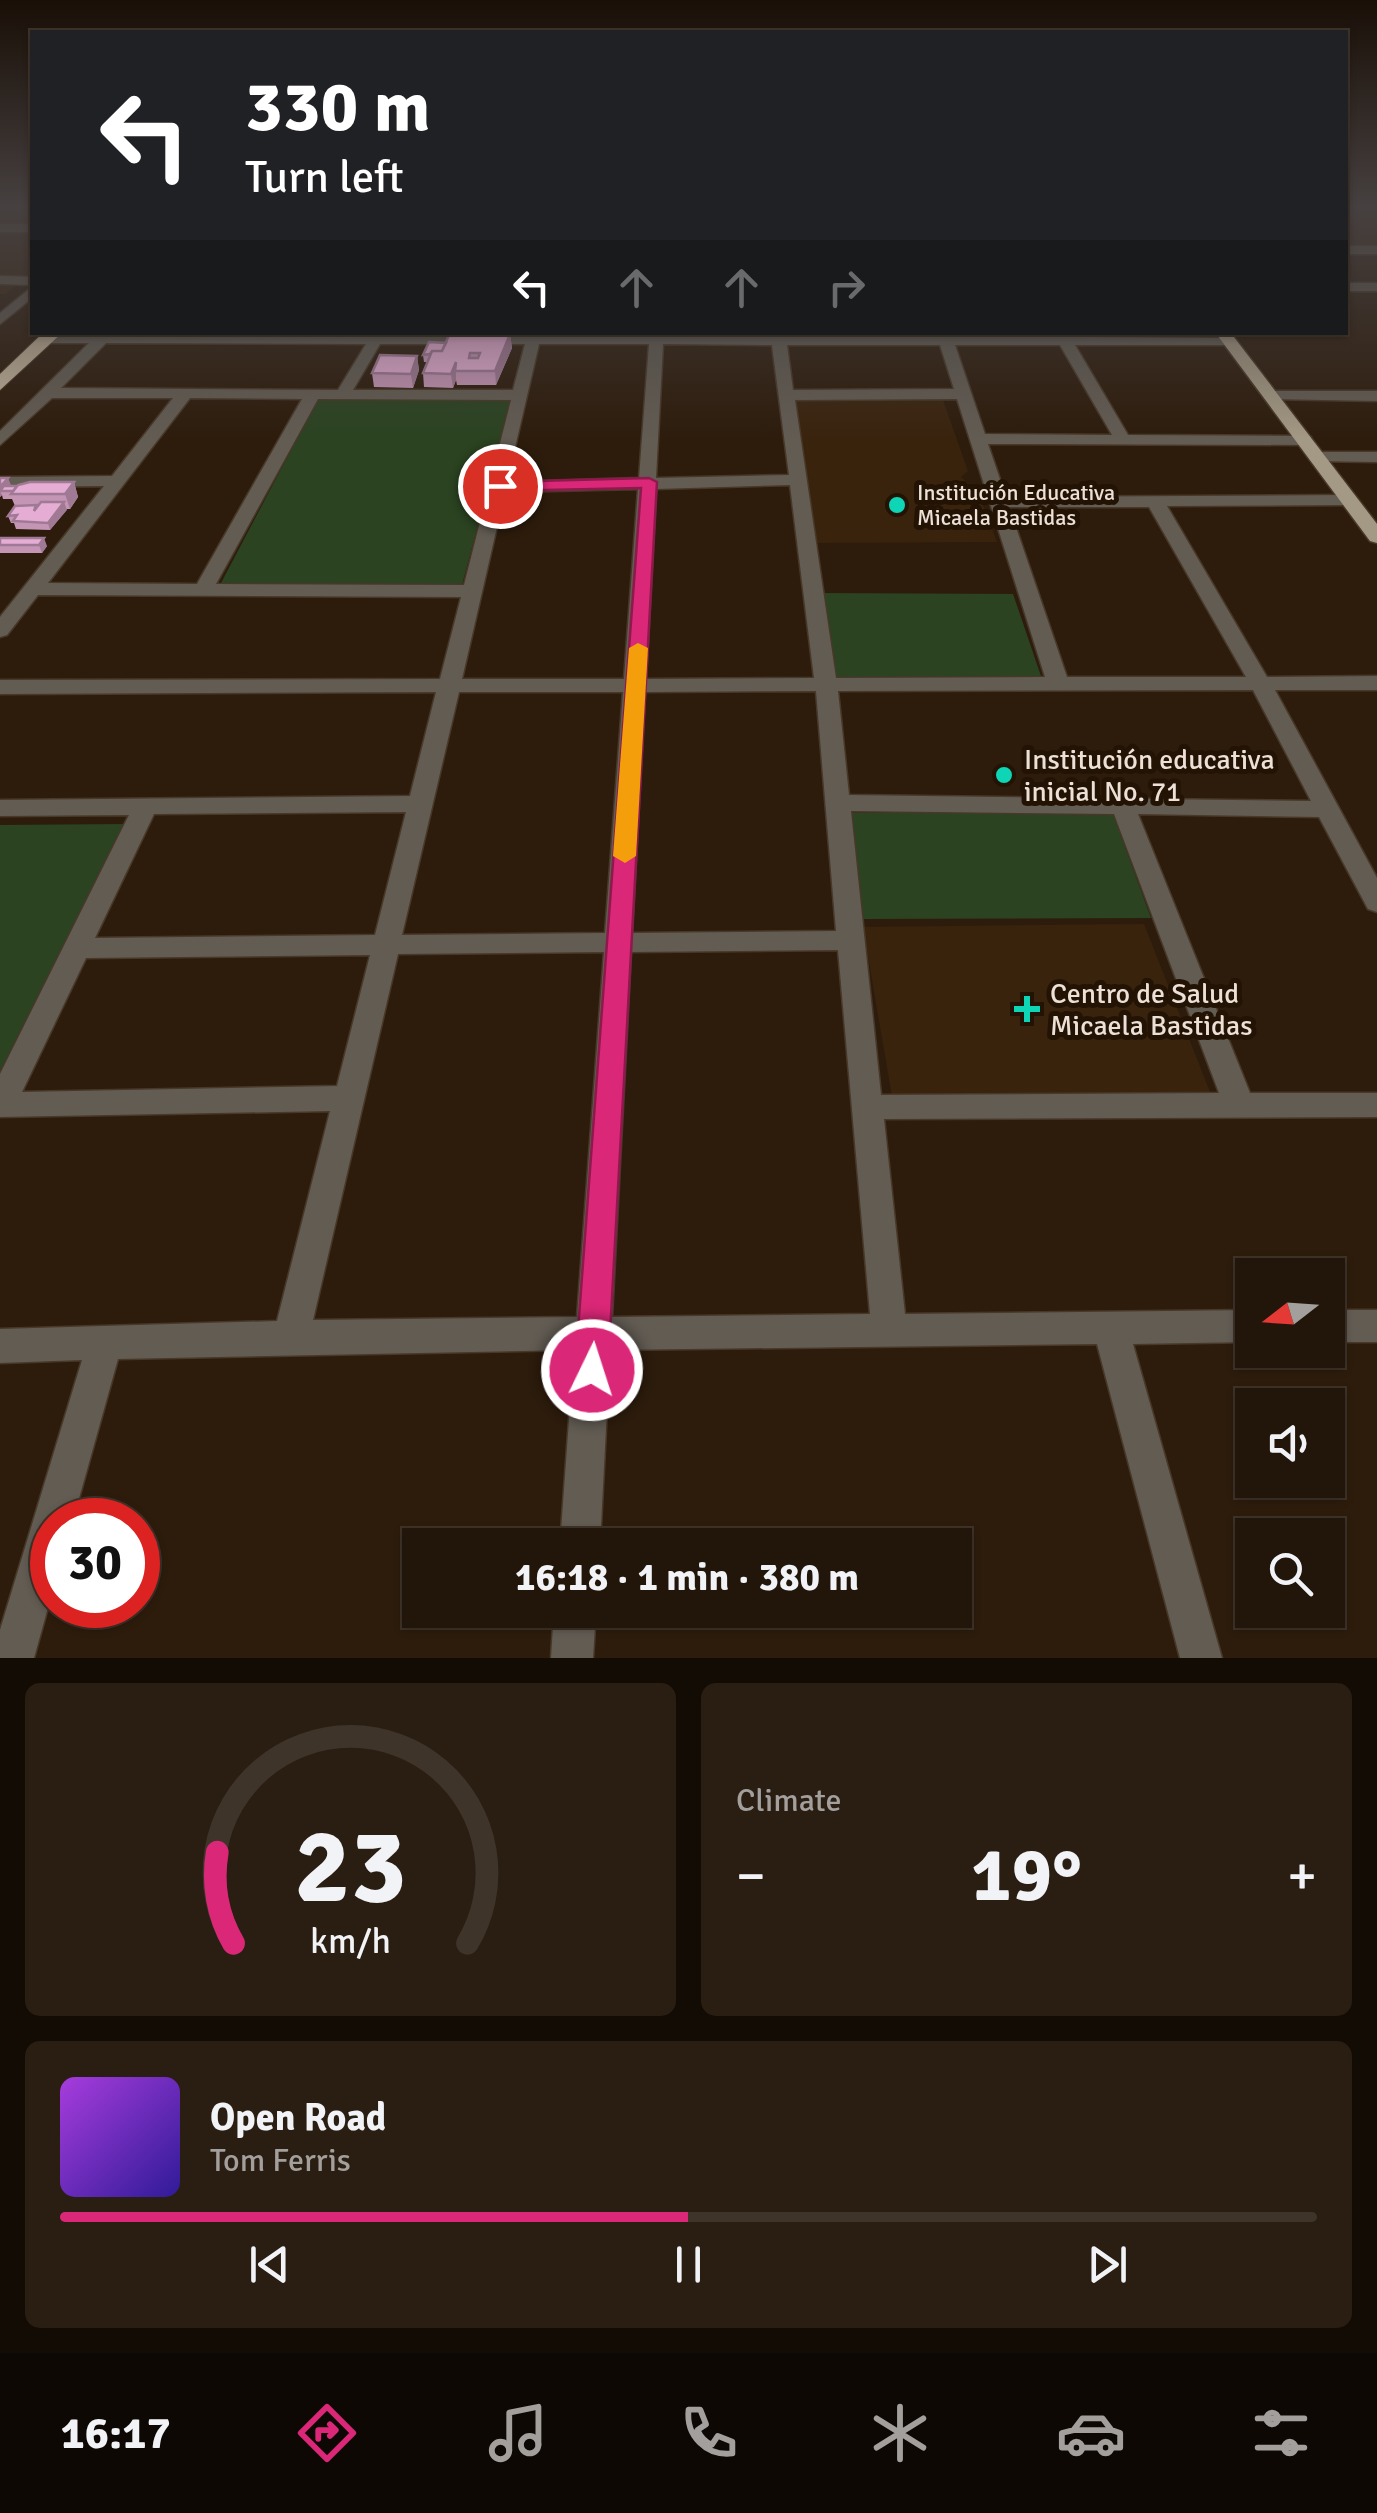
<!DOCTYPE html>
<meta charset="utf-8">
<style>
body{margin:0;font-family:Signika,sans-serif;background:#2a1e12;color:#f1f3f6;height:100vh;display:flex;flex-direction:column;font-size:38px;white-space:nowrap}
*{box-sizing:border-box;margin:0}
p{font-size:32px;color:#a29f9c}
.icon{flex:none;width:55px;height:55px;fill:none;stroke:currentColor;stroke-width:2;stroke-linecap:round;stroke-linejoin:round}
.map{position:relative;height:1658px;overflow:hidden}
.sheet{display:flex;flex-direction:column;gap:25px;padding:25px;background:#130c05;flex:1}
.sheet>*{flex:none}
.hud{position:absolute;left:30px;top:30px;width:1318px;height:305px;border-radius:0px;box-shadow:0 2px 8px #0004,0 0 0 2px #3f342a;background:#202124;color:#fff;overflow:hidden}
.needle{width:65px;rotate:253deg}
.tools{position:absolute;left:1235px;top:1258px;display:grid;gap:20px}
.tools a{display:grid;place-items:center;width:110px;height:110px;border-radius:0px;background:#221509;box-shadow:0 2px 8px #0004,0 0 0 2px #3f342a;font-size:50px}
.speed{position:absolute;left:30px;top:1498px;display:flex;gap:20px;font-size:50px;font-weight:700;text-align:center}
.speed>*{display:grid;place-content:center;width:130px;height:130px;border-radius:50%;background:#221509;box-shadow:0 2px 8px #0004,0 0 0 2px #3f342a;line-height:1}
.speed .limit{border:15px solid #d22;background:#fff;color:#111}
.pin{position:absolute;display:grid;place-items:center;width:85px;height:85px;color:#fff;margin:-42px;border:5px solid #fff;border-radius:50%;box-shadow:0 2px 10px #0007}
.me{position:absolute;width:110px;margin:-55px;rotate:4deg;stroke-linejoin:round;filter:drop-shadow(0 0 8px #0008)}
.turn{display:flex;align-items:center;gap:35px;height:210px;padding:0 50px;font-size:45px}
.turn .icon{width:130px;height:130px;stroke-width:2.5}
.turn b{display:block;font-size:70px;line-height:85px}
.lanes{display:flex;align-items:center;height:95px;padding:0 50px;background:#0003;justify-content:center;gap:50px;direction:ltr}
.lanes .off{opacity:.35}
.big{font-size:75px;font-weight:800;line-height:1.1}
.sheet .tile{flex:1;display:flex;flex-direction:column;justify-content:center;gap:15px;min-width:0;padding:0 35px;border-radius:15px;background:#2a1e12}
.sheet .dial{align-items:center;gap:0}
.dial svg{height:260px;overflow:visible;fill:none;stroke:#3f342a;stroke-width:7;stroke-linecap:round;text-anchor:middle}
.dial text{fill:#f1f3f6;stroke:none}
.song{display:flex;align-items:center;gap:30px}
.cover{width:120px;height:120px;border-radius:15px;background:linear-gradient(135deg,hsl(280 70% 55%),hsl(250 70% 35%))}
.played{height:10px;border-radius:5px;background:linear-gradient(90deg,#db2777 50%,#3f342a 50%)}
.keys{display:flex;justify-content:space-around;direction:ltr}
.heat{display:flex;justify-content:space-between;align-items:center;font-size:55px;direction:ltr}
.sheet .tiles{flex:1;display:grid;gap:25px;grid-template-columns:1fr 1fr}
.tile:last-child{grid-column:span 2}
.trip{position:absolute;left:402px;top:1528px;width:570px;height:100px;border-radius:0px;background:#221509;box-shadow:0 2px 8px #0004,0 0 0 2px #3f342a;font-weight:800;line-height:100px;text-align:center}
.tab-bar{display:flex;height:160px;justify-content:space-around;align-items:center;background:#0e0804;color:#a29f9c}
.tab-bar .icon{width:70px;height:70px}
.tab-bar .on{color:#db2777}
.tab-bar b{font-size:45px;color:#f1f3f6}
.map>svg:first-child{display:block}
</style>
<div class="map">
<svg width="1377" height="1658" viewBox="0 0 1377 1658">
<rect width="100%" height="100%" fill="#2d1c0c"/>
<path fill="#39230d" d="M 0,209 L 32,209 L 32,272 L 6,294 L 0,294 Z
M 1345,209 L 1377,209 L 1377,245 L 1345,245 Z
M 943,400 L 968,471 L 961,477 L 978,492 L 997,542 L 814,543 L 792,401 Z
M 1144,924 L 1210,1092 L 892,1096 L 863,927 Z"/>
<path fill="#2b4321" d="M 319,397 L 512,399 L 462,585 L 221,583 Z
M 824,593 L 1013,594 L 1042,679 L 836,678 Z
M 1112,811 L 1151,918 L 863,919 L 851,813 Z
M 125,824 L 0,1081 L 0,825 Z"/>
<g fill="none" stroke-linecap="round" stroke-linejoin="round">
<g stroke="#483828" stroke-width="3">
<path id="minor" d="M 0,224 L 32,224 L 32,232 L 0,232 Z
M 1345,246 L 1377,246 L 1377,254 L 1345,254 Z
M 0,276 L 32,277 L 32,285 L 0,284 Z
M 1345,283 L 1377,283 L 1377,291 L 1345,291 Z
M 32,287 L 32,298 L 0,324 L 0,313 Z
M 113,332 L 937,336 L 936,332 L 950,332 L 952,336 L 1233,338 L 1235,341 L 1228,345 L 1075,345 L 1128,435 L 1305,436 L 1311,437 L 1311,445 L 988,444 L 1006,497 L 1349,495 L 1358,500 L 1349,505 L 1167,506 L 1267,677 L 1377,676 L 1377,690 L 1275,690 L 1377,878 L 1377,912 L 1368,909 L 1319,817 L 1138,814 L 1250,1093 L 1377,1093 L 1377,1117 L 884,1119 L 905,1314 L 1252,1310 L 1252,1342 L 1133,1344 L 1222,1658 L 1180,1658 L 1097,1344 L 610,1350 L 600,1545 L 560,1545 L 574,1350 L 118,1359 L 73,1520 L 52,1520 L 52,1593 L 34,1658 L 0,1658 L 0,1630 L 82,1360 L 0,1363 L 0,1329 L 277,1321 L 330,1111 L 0,1117 L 0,1074 L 129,815 L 0,816 L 0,800 L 410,796 L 436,692 L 0,694 L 0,680 L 440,679 L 461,597 L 38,595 L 7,635 L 0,637 L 0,617 L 104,486 L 0,487 L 0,477 L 112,476 L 173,398 L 52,398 L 0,445 L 0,431 L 89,343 L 48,343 L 41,339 L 43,336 ZM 106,343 L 366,344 L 338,390 L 61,388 ZM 380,344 L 525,344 L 513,390 L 353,390 ZM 539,344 L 649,344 L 639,478 L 507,482 ZM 663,344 L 772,345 L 789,475 L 656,478 ZM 787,345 L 940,345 L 954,389 L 793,390 ZM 955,345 L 1060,345 L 1112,435 L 985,434 ZM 190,398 L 302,399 L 197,584 L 48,583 ZM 318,399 L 511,400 L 464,585 L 216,584 ZM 957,399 L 1045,677 L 836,678 L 795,400 ZM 790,485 L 814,678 L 646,679 L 656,489 ZM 638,489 L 624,679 L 462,679 L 505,492 ZM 1009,507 L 1149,507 L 1246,677 L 1067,677 ZM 1253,690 L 1311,801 L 849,795 L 838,691 ZM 816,691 L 836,931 L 632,933 L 645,692 ZM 459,692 L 623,692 L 605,933 L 402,935 ZM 851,811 L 1114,814 L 1219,1093 L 881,1095 ZM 406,812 L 375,935 L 95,938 L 154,814 ZM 838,950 L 870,1314 L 612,1317 L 631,952 ZM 604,952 L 577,1317 L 313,1320 L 398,954 ZM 370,955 L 337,1086 L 22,1092 L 86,958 Z
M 1271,391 L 1377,391 L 1377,401 L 1265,399 L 1263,396 Z
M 1317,452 L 1377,452 L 1377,462 L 1311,461 L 1308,457 Z
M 1328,1310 L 1377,1310 L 1377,1342 L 1328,1342 Z
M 554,1610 L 596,1610 L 593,1658 L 551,1658 Z"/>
</g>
<g stroke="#483828" stroke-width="3">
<path id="major" d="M 1215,332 L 1230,332 L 1377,524 L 1377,543 L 1370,541 Z"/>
</g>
<g stroke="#483828" stroke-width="2">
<path id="highway" d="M 44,332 L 63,332 L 0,390 L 0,374 Z"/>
</g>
<use href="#minor" fill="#625c53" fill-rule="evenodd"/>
<use href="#major" fill="#a49984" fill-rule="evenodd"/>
<use href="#highway" fill="#bfb098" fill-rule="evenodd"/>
</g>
<path fill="#c595b6" d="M 510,334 L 512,348 L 496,385 L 457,385 L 456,380 L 453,388 L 424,387 L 423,373 L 427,362 L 424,362 L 423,355 L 429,342 L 446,343 L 449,335 Z
M 417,356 L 419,370 L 413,388 L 374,387 L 372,373 Z
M 0,478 L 8,478 L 10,486 L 74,482 L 78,497 L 70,509 L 67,509 L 50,530 L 16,529 L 14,523 L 11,523 L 8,516 L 15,506 L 12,499 L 3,499 L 2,495 L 0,497 Z
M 0,538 L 47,546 L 42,553 L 0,553 Z"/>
<path fill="#a07994" d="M 510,334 L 512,348 L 496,385 L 495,371 Z
M 417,356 L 419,370 L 413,388 L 411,374 Z
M 456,362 L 456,380 L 453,388 L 451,374 Z
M 8,478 L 11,485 L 5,491 L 0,491 L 2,495 L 0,497 L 0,487 Z
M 74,482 L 78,497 L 70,509 L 65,494 Z
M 64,502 L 67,510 L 50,530 L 48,523 Z
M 44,538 L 47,546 L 42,553 L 39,545 Z"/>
<path fill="#e5add4" stroke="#a07994" stroke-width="2.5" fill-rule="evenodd" d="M 510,334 L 495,371 L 455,371 L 456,362 L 451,374 L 423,373 L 432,351 L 442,351 L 449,335 ZM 470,353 L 480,353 L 478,358 L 469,358 Z
M 429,342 L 446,343 L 442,351 L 432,351 L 430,354 L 423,355 Z
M 380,355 L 417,356 L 411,374 L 372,373 Z
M 0,478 L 8,478 L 0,487 Z
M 30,482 L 74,482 L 65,494 L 11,494 L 18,485 Z
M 4,486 L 17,486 L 13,491 L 0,491 Z
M 41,502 L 64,502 L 48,523 L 13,521 L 17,515 L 8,516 L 15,506 L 36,505 L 34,511 Z
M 0,538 L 44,538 L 39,545 L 0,545 Z"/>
<linearGradient id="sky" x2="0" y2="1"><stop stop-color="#190f07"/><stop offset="0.47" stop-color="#464040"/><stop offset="1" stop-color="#464040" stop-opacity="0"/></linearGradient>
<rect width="1377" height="441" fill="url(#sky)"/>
<path fill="#db2777" stroke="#8e194d" stroke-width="2.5" d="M 649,478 L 657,482 L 608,1370 L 604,1381 L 592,1386 L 580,1381 L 575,1370 L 641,488 L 500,491 L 492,486 L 500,482 Z"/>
<path fill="#f59e0b" d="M 638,643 L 648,648 L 636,856 L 625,863 L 613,856 L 629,648 Z"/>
<g fill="#0dd5b5" stroke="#231304" stroke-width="4">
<circle cx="897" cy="505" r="10"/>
<circle cx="1004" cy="775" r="10"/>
<path d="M1022 994h10v10h10v10h-10v10h-10v-10h-10v-10h10z"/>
</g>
<g text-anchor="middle" stroke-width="10" stroke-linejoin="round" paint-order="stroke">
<g font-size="22" fill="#ede1d7" stroke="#231304" text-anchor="start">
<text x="917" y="500">Institución Educativa<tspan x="917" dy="25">Micaela Bastidas</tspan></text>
</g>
<g font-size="28" fill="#ede1d7" stroke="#231304" text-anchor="start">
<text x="1024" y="769">Institución educativa<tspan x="1024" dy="32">inicial No. 71</tspan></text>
<text x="1050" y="1003">Centro de Salud<tspan x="1050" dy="32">Micaela Bastidas</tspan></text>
</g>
</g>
</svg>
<div class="tools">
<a><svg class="needle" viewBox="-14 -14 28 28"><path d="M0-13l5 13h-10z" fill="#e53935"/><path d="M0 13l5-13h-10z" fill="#a29f9c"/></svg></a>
<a><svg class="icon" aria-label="sound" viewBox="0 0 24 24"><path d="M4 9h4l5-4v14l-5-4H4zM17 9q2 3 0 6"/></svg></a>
<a><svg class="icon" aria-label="search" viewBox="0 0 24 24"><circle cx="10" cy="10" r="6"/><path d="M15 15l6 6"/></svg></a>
</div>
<div class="speed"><div class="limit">30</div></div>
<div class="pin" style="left:500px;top:486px;background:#d93025"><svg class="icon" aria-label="arrive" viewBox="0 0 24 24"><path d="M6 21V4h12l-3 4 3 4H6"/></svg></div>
<svg class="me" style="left:592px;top:1370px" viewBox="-20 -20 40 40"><circle r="17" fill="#db2777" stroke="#fff" stroke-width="3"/><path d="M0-11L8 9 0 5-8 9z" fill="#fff"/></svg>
<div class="trip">16:18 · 1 min · 380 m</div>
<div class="hud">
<div class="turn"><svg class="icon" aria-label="left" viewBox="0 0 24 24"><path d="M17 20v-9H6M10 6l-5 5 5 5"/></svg><div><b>330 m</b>Turn left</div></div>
<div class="lanes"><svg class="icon" aria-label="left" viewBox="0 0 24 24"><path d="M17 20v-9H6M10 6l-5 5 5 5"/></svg><svg class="icon off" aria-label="ahead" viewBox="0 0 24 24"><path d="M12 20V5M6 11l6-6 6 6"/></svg><svg class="icon off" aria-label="ahead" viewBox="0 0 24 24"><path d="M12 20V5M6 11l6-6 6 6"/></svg><svg class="icon off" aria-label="right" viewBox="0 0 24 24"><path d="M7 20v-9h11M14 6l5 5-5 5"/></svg></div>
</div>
</div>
<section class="sheet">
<div class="tiles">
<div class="tile dial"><svg viewBox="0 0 100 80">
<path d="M14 69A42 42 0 1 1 86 69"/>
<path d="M14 69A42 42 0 0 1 9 41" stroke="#db2777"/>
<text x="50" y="56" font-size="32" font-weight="700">23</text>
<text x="50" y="72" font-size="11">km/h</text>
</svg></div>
<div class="tile"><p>Climate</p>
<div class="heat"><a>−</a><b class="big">19°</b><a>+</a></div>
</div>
<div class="tile">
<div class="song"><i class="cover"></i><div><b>Open Road</b><p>Tom Ferris</p></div></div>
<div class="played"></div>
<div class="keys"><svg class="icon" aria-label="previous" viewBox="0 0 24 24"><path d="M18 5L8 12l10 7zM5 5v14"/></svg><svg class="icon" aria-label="pause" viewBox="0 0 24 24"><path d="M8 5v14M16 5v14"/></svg><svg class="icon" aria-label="next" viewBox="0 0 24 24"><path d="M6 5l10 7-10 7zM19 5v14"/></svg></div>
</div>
</div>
</section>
<nav class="tab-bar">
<b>16:17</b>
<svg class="icon on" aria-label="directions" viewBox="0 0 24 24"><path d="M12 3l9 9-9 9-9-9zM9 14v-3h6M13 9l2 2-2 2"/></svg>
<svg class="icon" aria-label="music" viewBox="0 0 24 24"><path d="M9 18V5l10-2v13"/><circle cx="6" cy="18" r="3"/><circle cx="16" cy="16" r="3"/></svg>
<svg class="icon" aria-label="phone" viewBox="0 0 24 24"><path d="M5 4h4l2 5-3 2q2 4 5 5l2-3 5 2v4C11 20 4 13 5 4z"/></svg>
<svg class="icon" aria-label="climate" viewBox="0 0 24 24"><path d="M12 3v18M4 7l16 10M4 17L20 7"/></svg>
<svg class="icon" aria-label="car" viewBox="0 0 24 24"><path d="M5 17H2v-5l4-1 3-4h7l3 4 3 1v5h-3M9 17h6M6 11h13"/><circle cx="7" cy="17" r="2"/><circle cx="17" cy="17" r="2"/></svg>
<svg class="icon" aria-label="filters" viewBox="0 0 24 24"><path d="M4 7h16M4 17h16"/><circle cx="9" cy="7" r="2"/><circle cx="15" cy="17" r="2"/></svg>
</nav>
